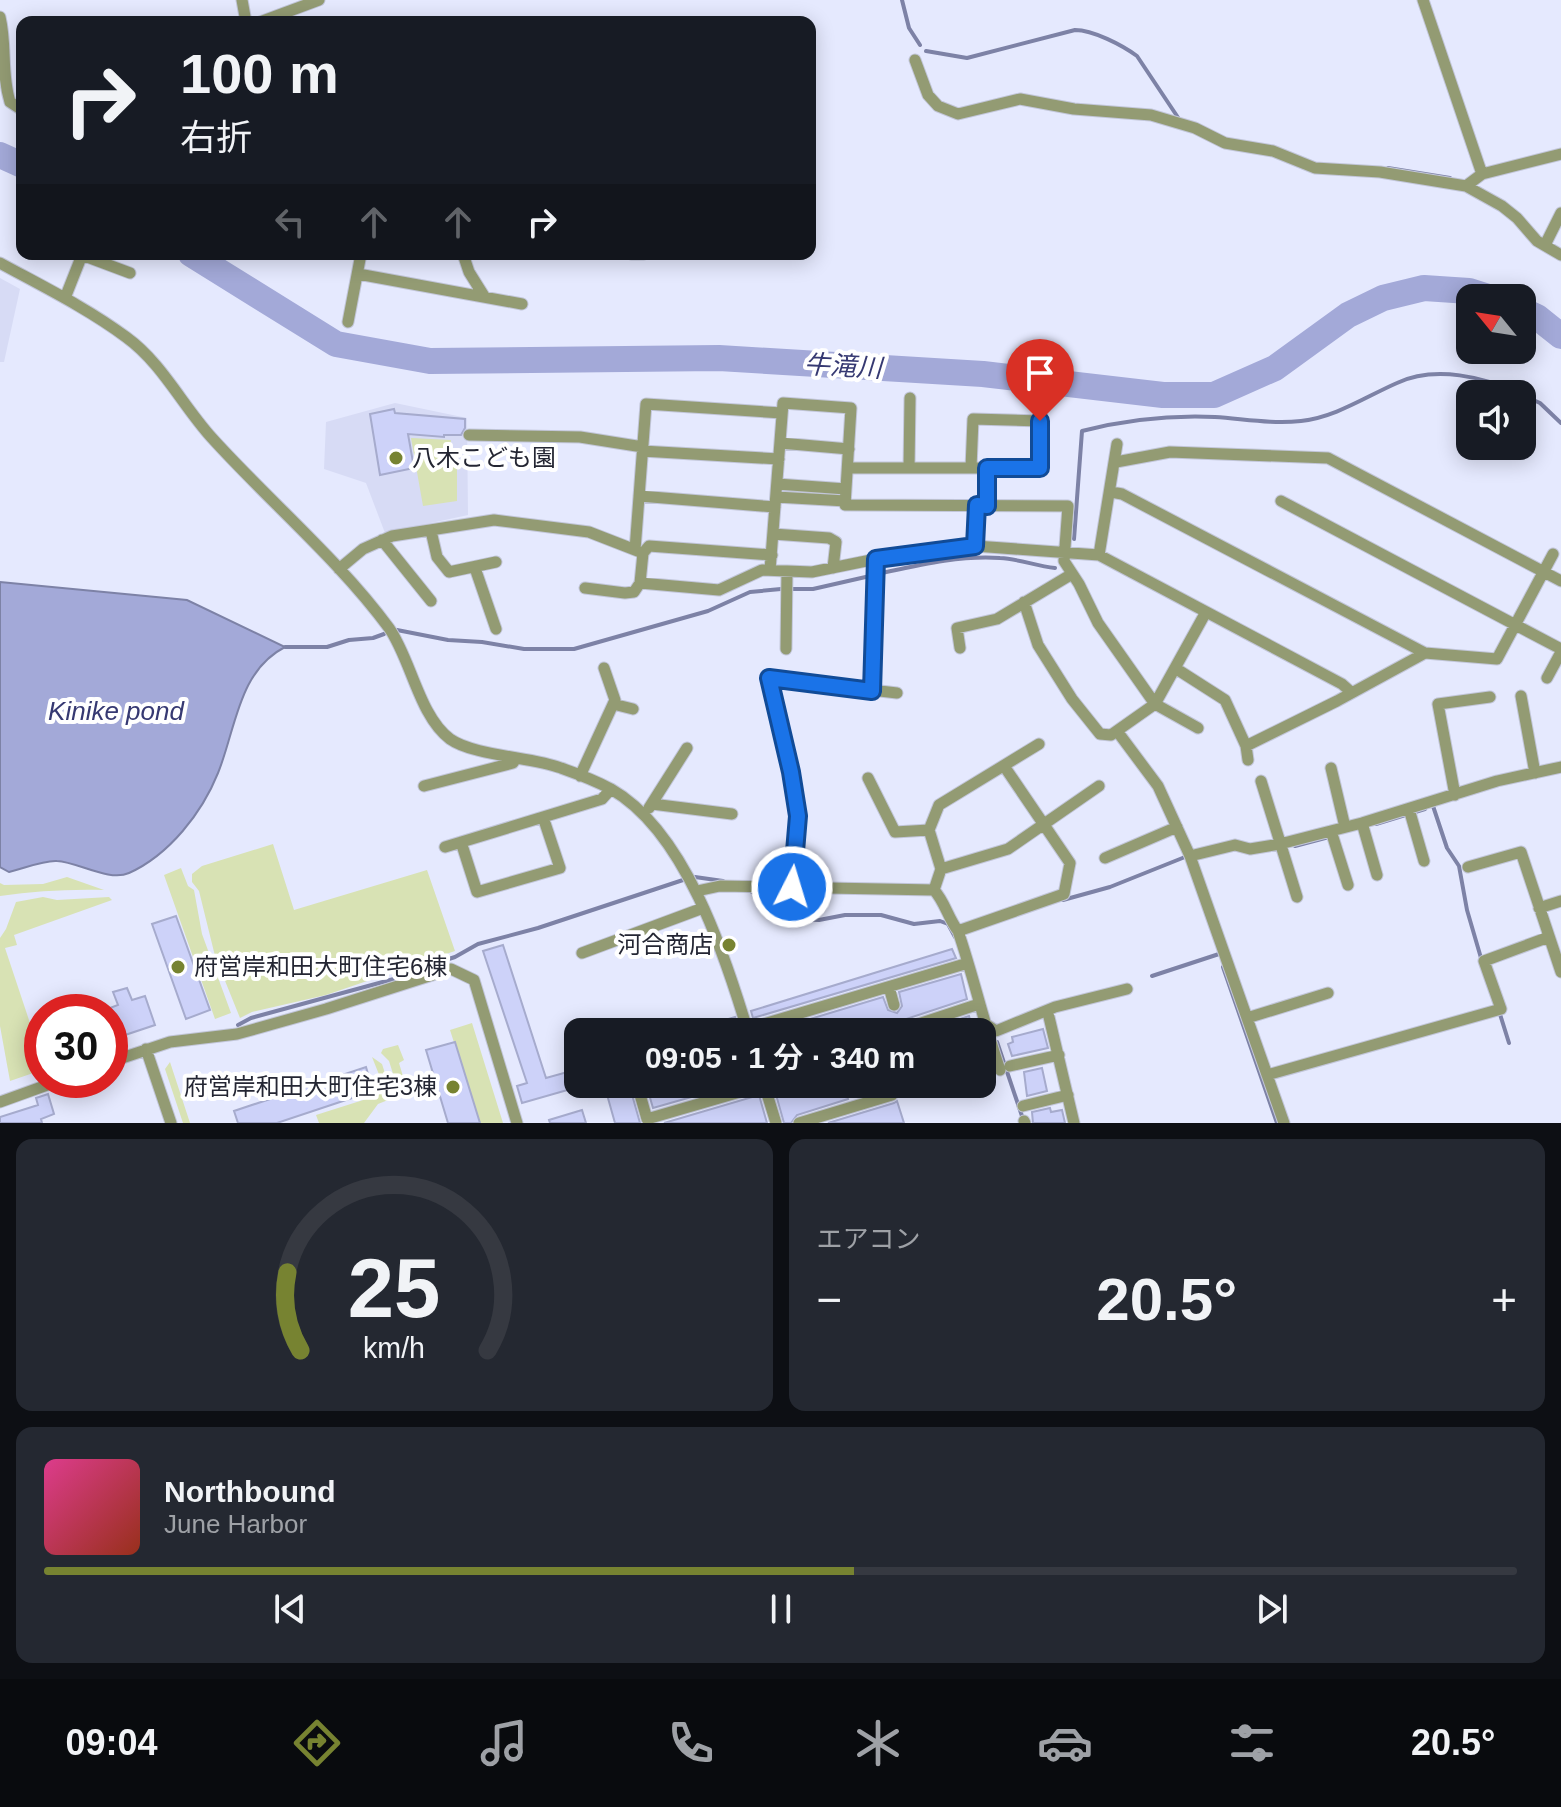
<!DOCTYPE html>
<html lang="ja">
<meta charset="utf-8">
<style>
body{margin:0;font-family:Helvetica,"Noto Sans JP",sans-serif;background:#242831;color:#f1f3f6;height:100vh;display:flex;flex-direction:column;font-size:30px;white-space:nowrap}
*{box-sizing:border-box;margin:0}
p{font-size:26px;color:#9ea1a6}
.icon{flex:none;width:44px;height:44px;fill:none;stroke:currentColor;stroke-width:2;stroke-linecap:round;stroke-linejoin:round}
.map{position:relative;height:1123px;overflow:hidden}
.details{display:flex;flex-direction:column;gap:16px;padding:16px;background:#0d0f14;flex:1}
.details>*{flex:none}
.guide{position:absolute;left:16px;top:16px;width:800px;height:244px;border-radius:16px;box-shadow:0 4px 20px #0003;background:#171b24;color:#f1f3f6;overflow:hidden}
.needle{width:52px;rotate:300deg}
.tools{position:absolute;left:1456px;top:284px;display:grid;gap:16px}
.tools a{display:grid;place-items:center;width:80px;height:80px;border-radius:16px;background:#171b24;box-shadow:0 4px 20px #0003;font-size:40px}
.speed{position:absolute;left:24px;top:994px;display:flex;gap:16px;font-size:40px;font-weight:700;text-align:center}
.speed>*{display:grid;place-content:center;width:104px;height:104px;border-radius:50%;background:#171b24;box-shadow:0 4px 20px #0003;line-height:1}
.speed .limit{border:12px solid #d22;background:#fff;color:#111}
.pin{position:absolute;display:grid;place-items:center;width:68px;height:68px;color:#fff;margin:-82px -34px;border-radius:50% 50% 50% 0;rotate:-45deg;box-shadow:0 0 8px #0007}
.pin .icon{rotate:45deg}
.me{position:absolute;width:88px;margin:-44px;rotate:5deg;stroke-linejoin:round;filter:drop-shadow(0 0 6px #0008)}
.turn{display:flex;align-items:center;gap:28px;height:168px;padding:0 32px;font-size:36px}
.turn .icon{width:104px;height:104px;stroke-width:2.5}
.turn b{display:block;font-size:56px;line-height:68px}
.lanes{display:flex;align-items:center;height:76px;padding:0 32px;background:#0003;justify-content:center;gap:40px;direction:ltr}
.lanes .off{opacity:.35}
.big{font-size:60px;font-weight:600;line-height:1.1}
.details .widget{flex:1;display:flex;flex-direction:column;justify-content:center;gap:12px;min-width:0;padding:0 28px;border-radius:16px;background:#242831}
.details .dial{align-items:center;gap:0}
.dial svg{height:208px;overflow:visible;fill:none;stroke:#363941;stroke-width:7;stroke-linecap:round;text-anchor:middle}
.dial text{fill:#f1f3f6;stroke:none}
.song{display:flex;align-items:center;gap:24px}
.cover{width:96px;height:96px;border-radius:12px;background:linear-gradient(135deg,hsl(330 70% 55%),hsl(10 70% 35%))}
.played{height:8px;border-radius:4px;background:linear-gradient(90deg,#778331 55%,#363941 55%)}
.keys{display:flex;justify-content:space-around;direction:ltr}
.heat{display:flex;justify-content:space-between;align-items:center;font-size:44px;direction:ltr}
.details .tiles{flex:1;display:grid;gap:16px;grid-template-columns:1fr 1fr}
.widget:last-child{grid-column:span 2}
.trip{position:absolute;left:564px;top:1018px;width:432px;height:80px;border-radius:16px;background:#171b24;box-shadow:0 4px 20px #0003;font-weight:600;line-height:80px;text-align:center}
.menu{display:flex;height:128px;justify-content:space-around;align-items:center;background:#090b0e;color:#9ea1a6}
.menu .icon{width:56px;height:56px}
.menu .current{color:#778331}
.menu b{font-size:36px;color:#f1f3f6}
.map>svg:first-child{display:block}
</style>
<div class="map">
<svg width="1561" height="1123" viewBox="0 0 1561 1123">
<rect width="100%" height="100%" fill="#e5e9fe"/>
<path fill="#d7dbf5" d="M 0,278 L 20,289 L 4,362 L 0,362 Z
M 395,403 L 467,418 L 468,515 L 385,533 L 366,483 L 324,469 L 326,422 Z"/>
<path fill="#d8e2b4" d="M 411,438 L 451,440 L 450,453 L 457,453 L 457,501 L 423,506 Z
M 273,844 L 294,910 L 427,870 L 455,951 L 326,995 L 252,1012 L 240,1018 L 215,956 L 199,891 L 192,882 L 192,874 L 202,866 Z
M 181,868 L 188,886 L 194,890 L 202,934 L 231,1013 L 215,1019 L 164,875 Z
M 67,877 L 104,890 C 69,889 35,891 0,896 L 0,883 L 4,885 L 43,884 Z
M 43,897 L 57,900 L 109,897 L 112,900 L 14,935 L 17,945 L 5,948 L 42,1059 L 42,1070 L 10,1081 L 0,1026 L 0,938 L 6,929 L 16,902 Z
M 472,1023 L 503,1123 L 480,1123 L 450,1030 Z
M 398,1045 L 404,1060 L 399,1063 L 408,1093 L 400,1096 L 389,1061 L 381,1053 L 383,1049 Z
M 372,1057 L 382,1064 L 393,1098 L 378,1104 L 364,1123 L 319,1123 L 316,1115 L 379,1095 L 374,1080 L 380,1077 Z
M 170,1062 L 190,1123 L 183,1123 L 165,1069 Z"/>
<path fill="#a3a9d8" stroke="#7d82a6" stroke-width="2" d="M 0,582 L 187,600 L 285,647 C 238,671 236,729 218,773 C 202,813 169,855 129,873 C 109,882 78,862 57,861 C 43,860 23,869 9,872 L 0,867 Z"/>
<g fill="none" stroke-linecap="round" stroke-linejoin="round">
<path stroke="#7d82a6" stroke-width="4" d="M 902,0 L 909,28 L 920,45
M 926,51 L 967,58 L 1075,30 C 1093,30 1122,45 1137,56 L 1179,119
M 1388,168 L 1450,178
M 1522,395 L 1540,403 L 1561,423
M 1074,539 L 1082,431 C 1125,420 1171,415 1215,417 C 1245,419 1271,424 1301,421 C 1336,417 1365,397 1397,383 C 1435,365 1485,377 1521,394
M 882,573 C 919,565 961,555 1000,558 C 1019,559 1036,566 1055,568
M 793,589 L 813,589 L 870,576
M 397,630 L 448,640 L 482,642 L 524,649 L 574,649 L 708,611 L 750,592 L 781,589
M 285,647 L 327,647 L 349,640 L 373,638 L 384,634
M 1433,806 L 1447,848 L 1459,866 L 1467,910 L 1481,958
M 1376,824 L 1425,809
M 1295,846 L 1329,837
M 695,877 L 723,881
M 749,890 L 796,919 L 819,920 L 845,915 L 881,915 L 914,924 L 940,921 L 948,924 L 955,937
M 1063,900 L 1110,887 L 1185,857
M 1223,967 L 1277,1123
M 1152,976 L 1219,954
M 1499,1011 L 1509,1043
M 238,1025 L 251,1018 L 412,974 L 427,966 L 455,957 L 478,944 L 538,928 L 683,880
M 997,1042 L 1023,1119"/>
<path stroke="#a3a9d8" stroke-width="26" d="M 0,155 L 22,165
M 191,254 L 336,344 L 430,361 L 719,358 L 983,374 L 1163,395 L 1214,395 L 1275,368 L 1348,315 L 1383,298 L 1424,288 L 1469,291 L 1491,298
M 1522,310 L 1537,317 L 1561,336"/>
</g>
<path fill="#cdd2f9" stroke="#a6abcd" stroke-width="2" d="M 394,409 L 395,413 L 465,419 L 465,428 L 461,435 L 444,435 L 444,437 L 408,434 L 414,468 L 380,475 L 370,414 Z
M 176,916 L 210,1010 L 186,1019 L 152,924 Z
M 503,945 L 546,1078 L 578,1069 L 578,1087 L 522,1103 L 517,1086 L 527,1083 L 483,951 Z
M 952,949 L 956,958 L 753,1018 L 751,1011 Z
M 961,974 L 967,999 L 891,1024 L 886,1032 L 828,1032 L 827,1027 L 811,1032 L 767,1032 L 883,997 L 888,1010 L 897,1013 L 902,1006 L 899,992 Z
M 127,988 L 132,1000 L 145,996 L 155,1025 L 110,1040 L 110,1008 L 118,1005 L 113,992 Z
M 969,1016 L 972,1029 L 962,1032 L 921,1032 Z
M 735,1017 L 739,1032 L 696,1032 L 695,1029 Z
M 1043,1029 L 1048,1048 L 1012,1056 L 1008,1044 L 1013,1042 L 1012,1037 Z
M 455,1042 L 480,1123 L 448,1123 L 426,1050 Z
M 366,1067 L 373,1091 L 277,1123 L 238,1123 L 234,1111 Z
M 1042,1068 L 1047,1091 L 1027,1096 L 1024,1072 Z
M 604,1084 L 629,1084 L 640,1123 L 615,1123 Z
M 646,1084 L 737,1084 L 653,1108 Z
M 773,1084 L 787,1084 L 788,1093 L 819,1084 L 843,1084 L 848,1099 L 797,1115 L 791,1123 L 784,1123 Z
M 48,1094 L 54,1114 L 41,1119 L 42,1123 L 0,1123 L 0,1117 L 38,1105 L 36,1098 Z
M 759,1095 L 767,1123 L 664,1123 Z
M 897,1101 L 904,1123 L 828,1123 L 894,1103 Z
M 1050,1108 L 1051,1112 L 1062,1110 L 1065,1123 L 1033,1123 L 1032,1112 Z
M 582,1110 L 586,1123 L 550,1123 L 549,1120 Z"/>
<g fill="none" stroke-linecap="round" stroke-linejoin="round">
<g stroke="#c2c6d9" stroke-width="13">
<path id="minor" d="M 242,0 L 246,22
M 1423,0 L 1482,174
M 0,17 C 7,46 1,73 10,102 L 22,110
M 260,22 L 319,0
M 915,60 L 928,95 L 938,106 L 958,114 L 1020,99 L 1074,109 L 1151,115 L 1195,128 L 1225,143 L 1273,151 L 1315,168 L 1380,172 L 1466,186 L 1482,174 L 1561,154
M 1466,186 L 1502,206 L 1517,218 L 1537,241 L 1561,255
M 1547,241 L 1561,213
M 463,254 L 469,272 L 484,296
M 631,254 L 644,254
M 0,263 C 42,286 87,308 126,337 C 162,363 182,405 212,438 C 269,501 339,560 389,628 C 411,659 419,716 450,739 C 474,756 533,757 561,768 C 578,774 596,781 611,789 C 685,831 725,955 748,1032
M 358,274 L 522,304
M 65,298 L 82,255 L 130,273
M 348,322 L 361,254
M 469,435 L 580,437 L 643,447
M 780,443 L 849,449
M 642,451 L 779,459
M 1116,462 L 1170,452 L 1328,458 L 1561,581
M 848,468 L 1040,468 L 1040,421 L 973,419 L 971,468
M 909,468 L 910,398
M 987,468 L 987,506
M 777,484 L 846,489
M 1111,492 L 1122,494 L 1425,653
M 639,496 L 775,507
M 776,497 L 846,501
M 1281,501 L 1561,649
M 431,531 L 437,557 L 449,572 L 496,562
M 773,534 L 829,538 L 836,542 L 833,568
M 382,540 L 431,601
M 975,546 L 977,505
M 635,550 L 646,404 L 782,413
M 643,553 L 649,546 L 772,555
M 1099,555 L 1117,444
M 475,568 L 496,629
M 339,569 L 363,549 L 392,536 L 494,520 L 589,532 L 643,553
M 770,570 L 783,403 L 851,408 L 845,505 L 1068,506 L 1064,561 L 1079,584 L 1098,623 L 1155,704 L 1198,728
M 640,583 L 719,590 L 762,570 L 812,572 L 876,559 L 975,546 L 1099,555 L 1342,684 L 1351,692
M 585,588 L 625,593 L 634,592 L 640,583 L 643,553
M 1024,602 L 1038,645 L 1072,699 L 1100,734 L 1111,735 L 1155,704 L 1206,612
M 960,648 L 957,628 L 997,619 L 1072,574
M 786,649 L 787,571
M 1175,668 L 1225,700 L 1246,746 L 1248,760
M 1547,678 L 1561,652
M 872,691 L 876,559
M 1521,696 L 1535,773
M 613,704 L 633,709
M 1117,731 L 1158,786 L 1190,856 L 1284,1123
M 1246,746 L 1337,701 L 1425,653 L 1497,659 L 1553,554
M 1331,768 L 1345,827
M 580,776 L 615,700 L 604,668
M 868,778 L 895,832 L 929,830
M 1261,781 L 1297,897
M 424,786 L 513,763 L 516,758
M 1455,795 L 1438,704 L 1490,697
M 652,804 L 732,814
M 649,808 L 687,748
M 1409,809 L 1424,861
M 1362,823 L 1377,875
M 1331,831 L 1348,885
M 461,842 L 477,892 L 560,868 L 543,817
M 445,847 L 602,799 L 611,789
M 1190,856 L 1235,845 L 1250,849 L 1280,844 L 1362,823 L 1497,781 L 1561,767
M 1105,858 L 1177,827
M 1468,867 L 1521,852 L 1561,972
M 941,869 L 929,830 L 939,805 L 1039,744
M 792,887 L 798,816 L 791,772 L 769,678 L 897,693
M 934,890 L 941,869 L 1008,849 L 1099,786
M 697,891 L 720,886 L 934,890 C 945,902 948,918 958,931
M 1539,908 L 1561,901
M 582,953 L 703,908
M 889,987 L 894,1005
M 1049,1017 L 1074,1123
M 1247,1018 L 1328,993
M 987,1025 L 996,1031 L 1055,1007 L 1127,989
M 747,1029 L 968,963
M 894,1032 L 979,1004
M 146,1049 L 171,1123
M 110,1062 L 170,1042 L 237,1034 L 326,1009 L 451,969 L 474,980 L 517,1123
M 1010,1066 L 1059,1055
M 1000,1070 C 984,1024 974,978 958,931 L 1064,894 L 1070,863 L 1004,766
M 1267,1075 L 1501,1009 L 1484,961 L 1549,937
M 637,1084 L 647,1119 L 764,1085
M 764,1084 L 776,1123
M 0,1102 L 61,1080
M 1023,1106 L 1068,1095
M 1024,1121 L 1025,1123
M 799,1123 L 892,1095"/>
</g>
<use href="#minor" stroke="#939b73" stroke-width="11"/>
</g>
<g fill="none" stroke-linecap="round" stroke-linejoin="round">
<g stroke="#114b97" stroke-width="20">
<path id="route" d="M 792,887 L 798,816 L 791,772 L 769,678 L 872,691 L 876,559 L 975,546 L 977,505 L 987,506 L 987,468 L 1040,468 L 1040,421"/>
</g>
<use href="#route" stroke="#1a73e8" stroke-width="14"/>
</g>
<g fill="#778331" stroke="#fff" stroke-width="3">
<circle cx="396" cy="458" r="8"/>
<circle cx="729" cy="945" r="8"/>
<circle cx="178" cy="967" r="8"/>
<circle cx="453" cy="1087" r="8"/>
</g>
<g text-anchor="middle" stroke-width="8" stroke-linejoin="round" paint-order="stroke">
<g font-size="24" fill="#242633" stroke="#fff" text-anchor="start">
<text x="412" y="466">八木こども園</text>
<text x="713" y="953" text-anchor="end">河合商店</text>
<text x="194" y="975">府営岸和田大町住宅6棟</text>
<text x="437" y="1095" text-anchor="end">府営岸和田大町住宅3棟</text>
</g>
<g font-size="26" font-style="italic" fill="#363972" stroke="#fff">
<text transform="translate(843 366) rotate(3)" y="9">牛滝川</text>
<text x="116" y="720">Kinike pond</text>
</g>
</g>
</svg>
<div class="tools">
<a><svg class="needle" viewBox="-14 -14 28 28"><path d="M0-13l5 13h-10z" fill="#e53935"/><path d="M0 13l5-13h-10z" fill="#9ea1a6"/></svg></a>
<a><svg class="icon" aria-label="sound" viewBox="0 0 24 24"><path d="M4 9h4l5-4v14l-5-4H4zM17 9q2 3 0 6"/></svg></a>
</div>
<div class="speed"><div class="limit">30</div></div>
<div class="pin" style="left:1040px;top:421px;background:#d93025"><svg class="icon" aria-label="arrive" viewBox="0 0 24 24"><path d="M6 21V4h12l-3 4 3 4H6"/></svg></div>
<svg class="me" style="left:792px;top:887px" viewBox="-20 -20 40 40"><circle r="17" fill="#1a73e8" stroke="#fff" stroke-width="3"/><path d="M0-11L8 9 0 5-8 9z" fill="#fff"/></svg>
<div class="trip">09:05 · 1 分 · 340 m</div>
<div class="guide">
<div class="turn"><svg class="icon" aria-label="right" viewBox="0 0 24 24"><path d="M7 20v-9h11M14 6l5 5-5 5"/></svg><div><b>100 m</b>右折</div></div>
<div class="lanes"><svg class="icon off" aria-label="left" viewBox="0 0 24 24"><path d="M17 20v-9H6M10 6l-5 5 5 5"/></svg><svg class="icon off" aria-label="ahead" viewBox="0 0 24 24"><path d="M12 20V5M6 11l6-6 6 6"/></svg><svg class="icon off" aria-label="ahead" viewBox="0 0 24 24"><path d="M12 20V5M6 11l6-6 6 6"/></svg><svg class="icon" aria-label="right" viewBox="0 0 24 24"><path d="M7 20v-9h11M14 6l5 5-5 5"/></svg></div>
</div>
</div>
<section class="details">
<div class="tiles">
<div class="widget dial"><svg viewBox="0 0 100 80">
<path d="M14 69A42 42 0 1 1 86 69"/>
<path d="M14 69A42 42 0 0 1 9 39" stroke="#778331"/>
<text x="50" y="56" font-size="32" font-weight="700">25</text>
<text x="50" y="72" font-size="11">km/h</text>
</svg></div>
<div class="widget"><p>エアコン</p>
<div class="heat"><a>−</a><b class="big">20.5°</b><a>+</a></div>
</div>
<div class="widget">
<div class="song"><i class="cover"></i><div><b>Northbound</b><p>June Harbor</p></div></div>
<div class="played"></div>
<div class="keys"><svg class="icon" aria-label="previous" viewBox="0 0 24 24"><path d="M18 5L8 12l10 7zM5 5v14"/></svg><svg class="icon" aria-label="pause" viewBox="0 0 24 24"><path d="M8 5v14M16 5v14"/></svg><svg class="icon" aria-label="next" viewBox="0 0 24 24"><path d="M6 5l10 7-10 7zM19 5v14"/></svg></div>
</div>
</div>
</section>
<nav class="menu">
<b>09:04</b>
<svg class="icon current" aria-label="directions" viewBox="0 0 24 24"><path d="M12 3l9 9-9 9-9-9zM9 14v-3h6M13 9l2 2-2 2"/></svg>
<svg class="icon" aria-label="music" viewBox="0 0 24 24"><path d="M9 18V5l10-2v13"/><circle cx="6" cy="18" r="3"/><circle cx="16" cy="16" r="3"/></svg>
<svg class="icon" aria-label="phone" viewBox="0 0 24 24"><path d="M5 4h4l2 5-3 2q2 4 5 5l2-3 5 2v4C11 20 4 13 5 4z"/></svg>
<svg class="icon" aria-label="climate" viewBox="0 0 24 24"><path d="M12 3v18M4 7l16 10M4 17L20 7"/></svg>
<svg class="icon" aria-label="car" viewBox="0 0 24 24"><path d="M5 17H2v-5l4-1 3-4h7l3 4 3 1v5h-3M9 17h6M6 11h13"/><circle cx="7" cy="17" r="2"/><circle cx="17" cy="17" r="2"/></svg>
<svg class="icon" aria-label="filters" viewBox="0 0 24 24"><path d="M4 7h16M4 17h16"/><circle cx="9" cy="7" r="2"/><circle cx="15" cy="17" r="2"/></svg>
<b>20.5°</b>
</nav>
